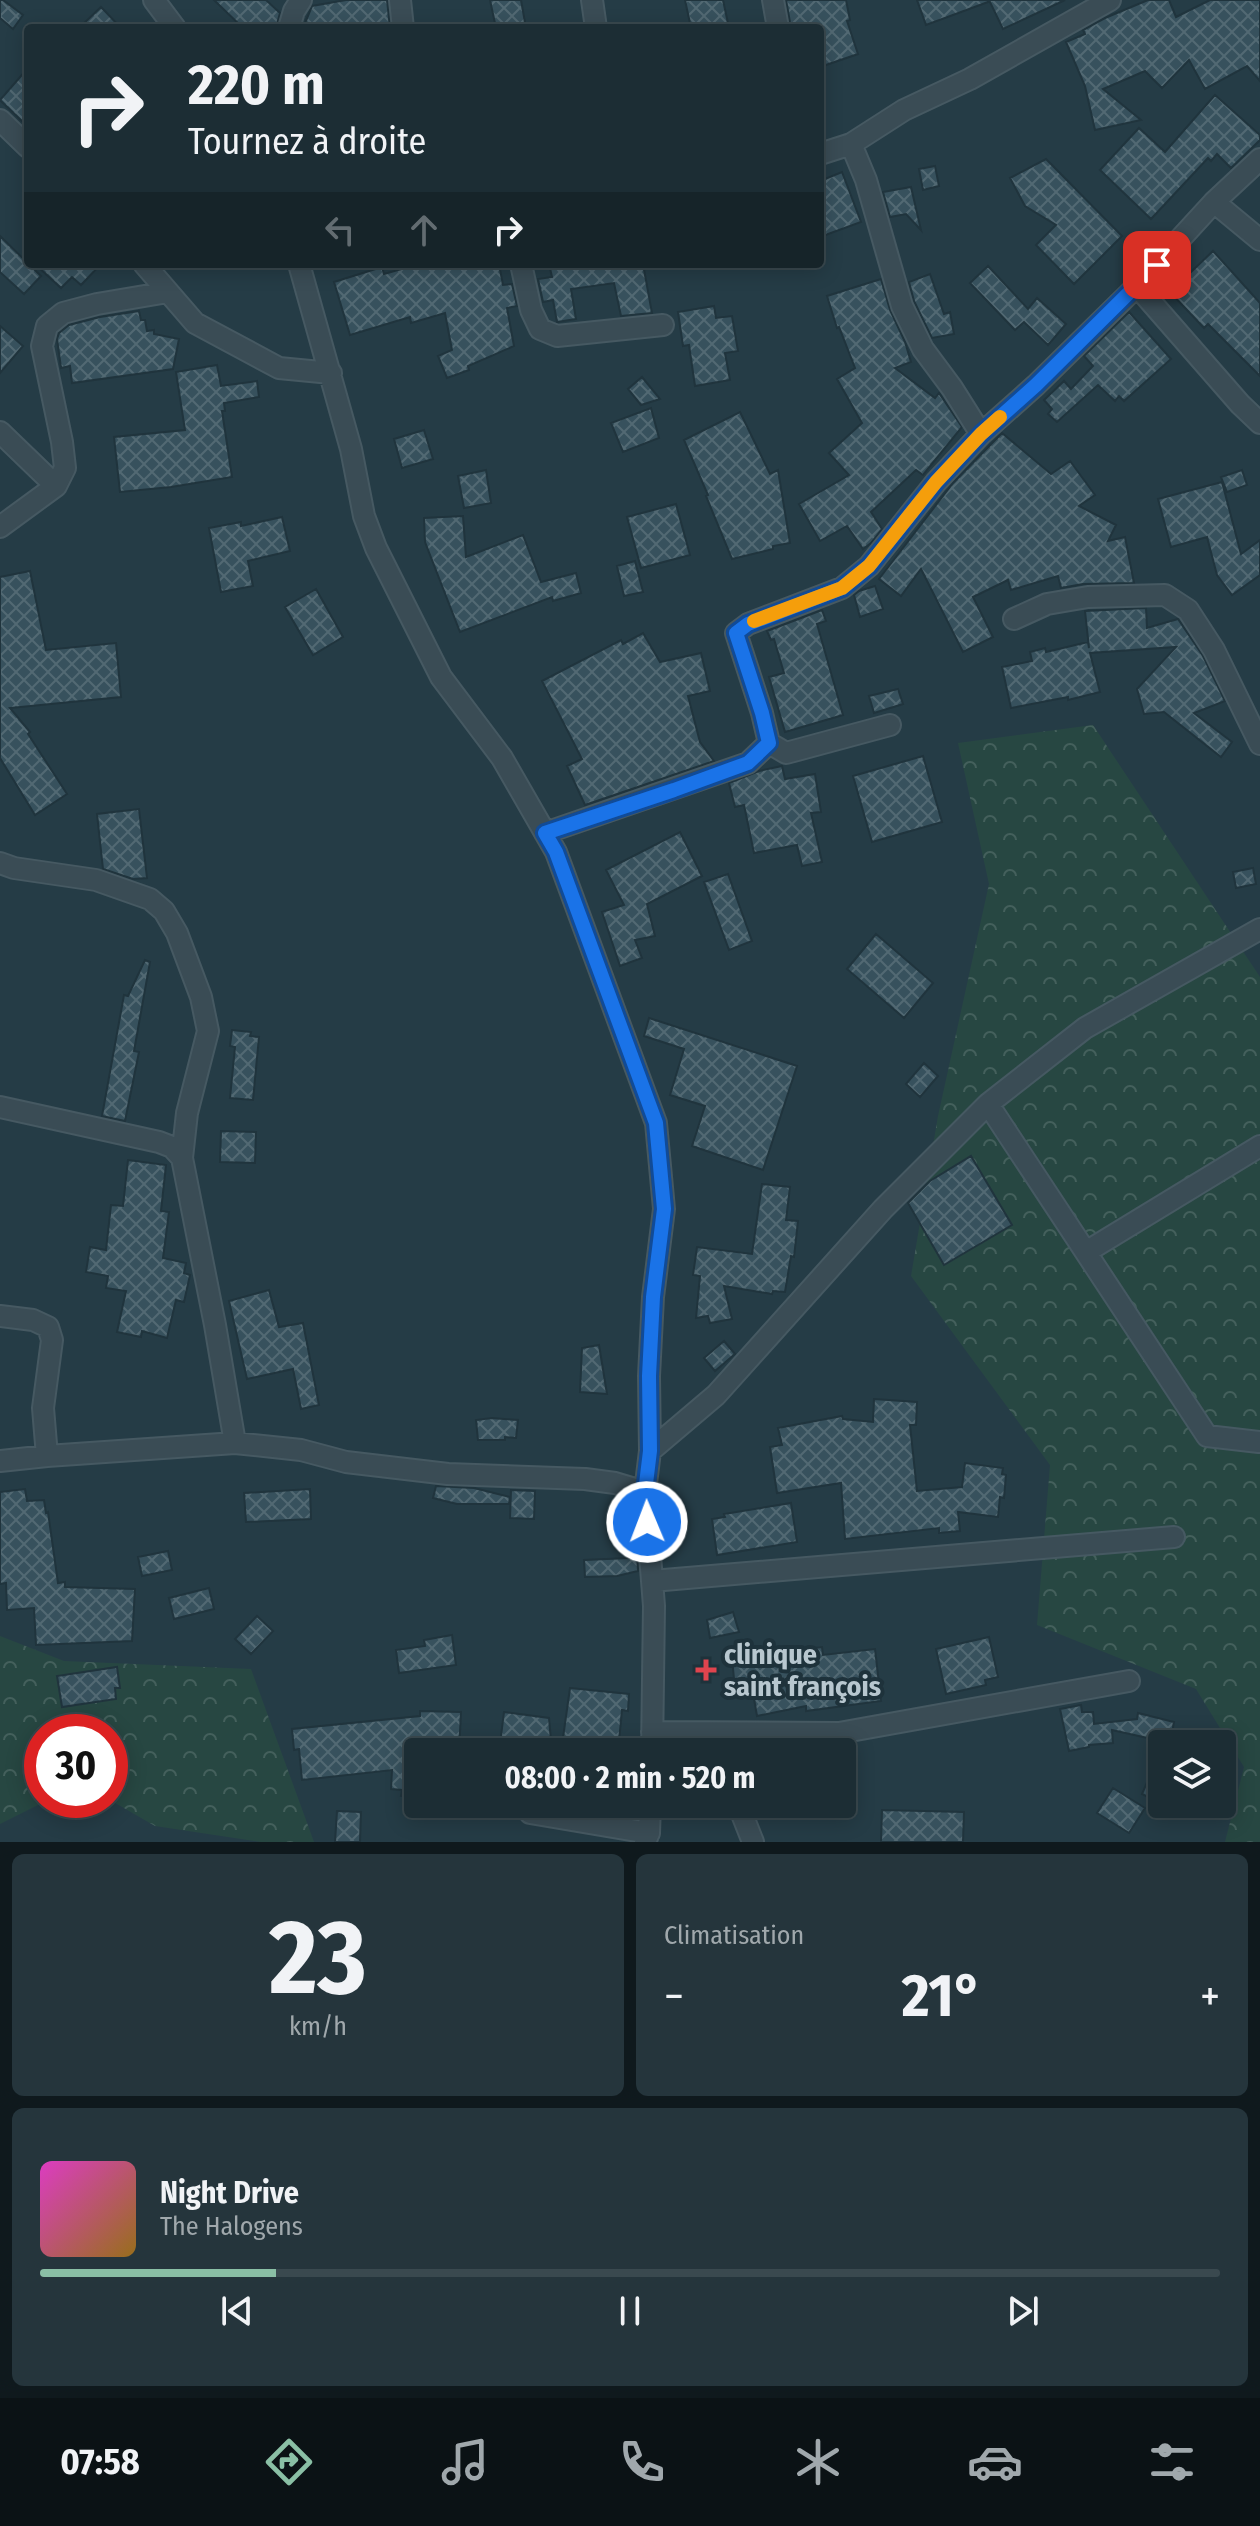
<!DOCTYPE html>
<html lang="fr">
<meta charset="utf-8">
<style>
body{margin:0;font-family:"Fira Sans Condensed",sans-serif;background:#25353c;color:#f1f3f6;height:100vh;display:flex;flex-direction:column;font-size:30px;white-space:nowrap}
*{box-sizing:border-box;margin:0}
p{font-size:26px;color:#a0a8ac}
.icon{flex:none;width:44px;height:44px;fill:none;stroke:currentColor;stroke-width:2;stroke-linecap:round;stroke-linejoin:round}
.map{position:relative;height:1842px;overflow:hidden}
.drawer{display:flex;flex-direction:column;gap:12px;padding:12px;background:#0f191d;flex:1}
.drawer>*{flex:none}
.top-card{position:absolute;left:24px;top:24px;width:800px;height:244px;border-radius:8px;box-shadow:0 4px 20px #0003,0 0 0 2px #3a494f;background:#1c2d34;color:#f1f3f6;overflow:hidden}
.buttons{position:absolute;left:1148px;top:1730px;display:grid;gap:16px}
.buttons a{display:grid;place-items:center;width:88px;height:88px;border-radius:8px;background:#1c2d34;box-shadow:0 4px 20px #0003,0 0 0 2px #3a494f;font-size:40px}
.speed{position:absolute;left:24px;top:1714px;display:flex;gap:16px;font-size:40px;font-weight:700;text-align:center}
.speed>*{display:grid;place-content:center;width:104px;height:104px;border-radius:50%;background:#1c2d34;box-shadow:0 4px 20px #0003,0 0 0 2px #3a494f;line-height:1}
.speed .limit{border:12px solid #d22;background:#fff;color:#111}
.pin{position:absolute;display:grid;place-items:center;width:68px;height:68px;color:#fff;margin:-34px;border-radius:16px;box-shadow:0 4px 12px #0006}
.me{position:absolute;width:88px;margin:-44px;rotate:359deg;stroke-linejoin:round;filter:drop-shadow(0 0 6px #0008)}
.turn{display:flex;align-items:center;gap:28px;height:168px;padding:0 32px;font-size:36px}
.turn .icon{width:104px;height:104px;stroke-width:2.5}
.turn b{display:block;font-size:56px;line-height:68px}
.lanes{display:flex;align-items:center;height:76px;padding:0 32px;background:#0003;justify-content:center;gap:40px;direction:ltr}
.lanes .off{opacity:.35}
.big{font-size:60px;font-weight:700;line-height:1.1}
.drawer .tile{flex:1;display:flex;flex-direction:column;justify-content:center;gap:12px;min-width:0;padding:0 28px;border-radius:12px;background:#25353c}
.drawer .dial{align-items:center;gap:0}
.dial b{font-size:104px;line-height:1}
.song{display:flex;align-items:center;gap:24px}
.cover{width:96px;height:96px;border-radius:12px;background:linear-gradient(135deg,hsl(310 70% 55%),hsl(40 70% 35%))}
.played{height:8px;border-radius:4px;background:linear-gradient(90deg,#8abfa5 20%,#3a494f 20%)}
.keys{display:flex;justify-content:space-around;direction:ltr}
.heat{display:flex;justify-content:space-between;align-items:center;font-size:44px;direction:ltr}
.drawer .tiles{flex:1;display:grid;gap:12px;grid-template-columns:1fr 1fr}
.tile:last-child{grid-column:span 2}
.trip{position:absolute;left:404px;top:1738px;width:452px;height:80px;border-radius:8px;background:#1c2d34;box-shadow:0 4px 20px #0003,0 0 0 2px #3a494f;font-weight:700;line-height:80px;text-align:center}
.menu{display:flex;height:128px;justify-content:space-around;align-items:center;background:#0b1215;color:#a0a8ac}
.menu .icon{width:56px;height:56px}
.menu .on{color:#8abfa5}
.menu b{font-size:36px;color:#f1f3f6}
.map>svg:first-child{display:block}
</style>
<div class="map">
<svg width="1260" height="1842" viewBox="0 0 1260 1842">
<defs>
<pattern id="forest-crowns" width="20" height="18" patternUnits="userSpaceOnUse" patternTransform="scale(2)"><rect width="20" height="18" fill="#274742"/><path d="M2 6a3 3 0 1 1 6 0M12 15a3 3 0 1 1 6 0" fill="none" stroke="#44605c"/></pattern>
<pattern id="building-cross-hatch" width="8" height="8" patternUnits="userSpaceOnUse" patternTransform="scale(2)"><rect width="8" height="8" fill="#37515d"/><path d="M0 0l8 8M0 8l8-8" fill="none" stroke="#526973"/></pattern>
</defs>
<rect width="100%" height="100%" fill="#253c46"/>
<path fill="url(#forest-crowns)" d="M 1093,725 L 1260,977 L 1260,1842 L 1225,1842 L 1244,1767 L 1196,1689 L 1037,1625 L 1050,1465 L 911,1276 L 938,1116 L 989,884 L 958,743 Z
M 0,1636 L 64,1661 L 251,1669 L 314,1842 L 261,1842 L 155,1826 L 110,1800 L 110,1732 L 42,1732 L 42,1800 L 48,1800 L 0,1824 Z"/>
<path fill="url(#building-cross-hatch)" stroke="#20343d" stroke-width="2" d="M 0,0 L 3,0 L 23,15 L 13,29 L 0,18 Z
M 214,0 L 266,0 L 280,13 L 276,28 L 243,28 Z
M 346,0 L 387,0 L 390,28 L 303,28 L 312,6 Z
M 490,0 L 521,0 L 526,28 L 496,28 Z
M 685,0 L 723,0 L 729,28 L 691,28 Z
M 786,0 L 846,0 L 850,20 L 847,21 L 858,54 L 820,67 L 820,28 L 791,28 Z
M 917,0 L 988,0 L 988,2 L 926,25 Z
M 989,0 L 1065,0 L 1003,29 Z
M 1148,0 L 1169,0 L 1176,17 L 1210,0 L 1260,0 L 1260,81 L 1247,66 L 1205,89 L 1189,60 L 1162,88 L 1145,71 L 1103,89 L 1141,120 L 1095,130 L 1085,86 L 1066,42 L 1085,34 L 1083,30 L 1105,18 Z
M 101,7 L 121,28 L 79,28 Z
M 28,68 L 28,127 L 0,100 Z
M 1215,95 L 1260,135 L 1260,140 L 1231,168 L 1217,154 L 1211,161 L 1208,158 L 1151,219 L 1100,170 L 1139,128 L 1165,152 Z
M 1046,159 L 1122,236 L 1074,284 L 1036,245 L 1056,225 L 1025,206 L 1010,178 Z
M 935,166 L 939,186 L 923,190 L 919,169 Z
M 842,172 L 861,222 L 820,237 L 820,181 Z
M 911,187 L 921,230 L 906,214 L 890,217 L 883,192 Z
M 0,236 L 41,276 L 24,294 L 0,272 Z
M 1213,251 L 1260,303 L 1260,376 L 1208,324 L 1204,328 L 1170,292 Z
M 35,264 L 101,264 L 81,285 L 72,277 L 61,288 Z
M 419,264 L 499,264 L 503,285 L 512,284 L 517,306 L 507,308 L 514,346 L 468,366 L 469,370 L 447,378 L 438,356 L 452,350 L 445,313 L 411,323 L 410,317 L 350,335 L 334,282 L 382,267 L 384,274 Z
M 549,264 L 643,264 L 652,313 L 621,316 L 614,283 L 571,289 L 576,319 L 557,322 L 553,300 L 543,302 L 538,279 L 552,277 Z
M 988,266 L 1028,309 L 1037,298 L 1066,324 L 1048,345 L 1024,322 L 1015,330 L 970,283 Z
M 930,274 L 944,314 L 950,312 L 954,334 L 932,338 L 914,301 L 909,282 Z
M 881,279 L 890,310 L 905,342 L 911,362 L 895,368 L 935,398 L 939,393 L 962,427 L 923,475 L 916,470 L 871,512 L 882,529 L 871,543 L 863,549 L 847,526 L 820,541 L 799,504 L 849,475 L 829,453 L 862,423 L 837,379 L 855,368 L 839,327 L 837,328 L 827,296 Z
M 714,306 L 716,318 L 732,316 L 738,351 L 725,353 L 730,380 L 695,386 L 689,345 L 683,346 L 678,312 Z
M 139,311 L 141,320 L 145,320 L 147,331 L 154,330 L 154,334 L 179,339 L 173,369 L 72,383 L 70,366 L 61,368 L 57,339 L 59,333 L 69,325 L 100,317 Z
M 1129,312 L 1171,359 L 1124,401 L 1119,396 L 1115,401 L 1098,385 L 1057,422 L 1048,414 L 1052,409 L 1044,400 L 1064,381 L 1071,389 L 1093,366 L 1084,356 Z
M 0,326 L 23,346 L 0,373 Z
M 217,365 L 221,386 L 257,381 L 259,397 L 224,403 L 225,411 L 222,411 L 232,477 L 171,487 L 120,492 L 114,437 L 185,430 L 176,372 Z
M 642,377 L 660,399 L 641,405 L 628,389 Z
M 651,408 L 659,438 L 623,452 L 611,423 Z
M 740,412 L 770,474 L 778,470 L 790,543 L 773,546 L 773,549 L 732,559 L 706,496 L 708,495 L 684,440 Z
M 424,430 L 433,459 L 402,468 L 394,439 Z
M 1002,433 L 1051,474 L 1070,461 L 1095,495 L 1079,506 L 1116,525 L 1108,541 L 1125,537 L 1134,583 L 1083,584 L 1061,588 L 1058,576 L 1011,590 L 1008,580 L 973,597 L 993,637 L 963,652 L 921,569 L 901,596 L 879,579 L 953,483 Z
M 486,470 L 491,503 L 464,508 L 458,476 Z
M 1242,470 L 1247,485 L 1227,492 L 1221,477 Z
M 1222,482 L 1241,554 L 1260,540 L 1260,575 L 1232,595 L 1217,575 L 1207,537 L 1171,547 L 1158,499 Z
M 676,504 L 690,555 L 641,568 L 627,517 Z
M 463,516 L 466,557 L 523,535 L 541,582 L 576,573 L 581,593 L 553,601 L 552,597 L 460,632 L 425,542 L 424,518 Z
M 282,517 L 290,551 L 248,561 L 253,586 L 221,592 L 209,528 L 241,522 L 241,526 Z
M 635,561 L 643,592 L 624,596 L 617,566 Z
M 30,571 L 46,650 L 116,643 L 121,697 L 10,708 L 30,732 L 28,734 L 67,794 L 35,815 L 0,758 L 0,577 Z
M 875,586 L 883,609 L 860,617 L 854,595 L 859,591 Z
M 316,589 L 343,637 L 313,655 L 285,607 Z
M 1146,608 L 1147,628 L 1178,619 L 1203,656 L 1225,701 L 1194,713 L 1232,742 L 1221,757 L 1164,712 L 1144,714 L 1137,689 L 1176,647 L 1090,653 L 1100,692 L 1068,700 L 1068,697 L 1011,708 L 1002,667 L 1032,661 L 1030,652 L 1045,648 L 1046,652 L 1088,642 L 1089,648 L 1085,611 Z
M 822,610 L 826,621 L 817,624 L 843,715 L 785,732 L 769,677 L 784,673 L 774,639 L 771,640 L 767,631 Z
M 643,633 L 660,662 L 701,653 L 710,691 L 688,696 L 700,742 L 714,761 L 585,805 L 567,766 L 582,759 L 542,681 L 621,640 L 623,644 Z
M 898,689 L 903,704 L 874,713 L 869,696 Z
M 923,756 L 942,822 L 872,842 L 853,776 Z
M 782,766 L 785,779 L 815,774 L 821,812 L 811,813 L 822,862 L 802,866 L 797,845 L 754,853 L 744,805 L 735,807 L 729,783 L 759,771 Z
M 139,809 L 147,878 L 133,879 L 103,869 L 97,814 Z
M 680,832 L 702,876 L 647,904 L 655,936 L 635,940 L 642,958 L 620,966 L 602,912 L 624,905 L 606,870 Z
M 1253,868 L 1256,884 L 1236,888 L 1233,872 Z
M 728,874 L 752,941 L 729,950 L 704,882 Z
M 876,934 L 933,983 L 904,1018 L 847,969 Z
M 145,960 L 150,962 L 134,1051 L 139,1052 L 125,1121 L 102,1116 L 124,995 L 128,996 Z
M 649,1018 L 797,1066 L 763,1170 L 692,1146 L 705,1106 L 670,1095 L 684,1049 L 644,1036 Z
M 232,1030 L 251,1032 L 250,1036 L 259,1037 L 253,1100 L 230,1098 L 235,1047 L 230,1046 Z
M 924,1063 L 938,1076 L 920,1097 L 906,1084 Z
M 221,1131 L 256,1132 L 255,1163 L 220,1162 Z
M 971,1156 L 1012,1225 L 944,1265 L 908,1203 L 930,1181 Z
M 128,1160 L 166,1165 L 161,1211 L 169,1212 L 163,1258 L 186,1263 L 184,1273 L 190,1275 L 184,1302 L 176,1300 L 167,1338 L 142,1331 L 141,1337 L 117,1332 L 126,1291 L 106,1288 L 108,1276 L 86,1272 L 90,1247 L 106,1250 L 111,1205 L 123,1206 Z
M 762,1184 L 790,1187 L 786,1220 L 798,1221 L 794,1257 L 791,1256 L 785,1292 L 773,1291 L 772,1294 L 724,1286 L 732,1319 L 710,1323 L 708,1316 L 696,1318 L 700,1276 L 693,1275 L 697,1247 L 752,1254 Z
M 269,1290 L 279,1327 L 303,1323 L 319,1405 L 301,1409 L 293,1369 L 247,1379 L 229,1301 Z
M 724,1341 L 735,1354 L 715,1371 L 704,1358 Z
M 599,1345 L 607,1394 L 580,1392 L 582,1348 Z
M 874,1399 L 917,1402 L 916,1425 L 910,1425 L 917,1491 L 962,1487 L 965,1463 L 1003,1468 L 1002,1474 L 1006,1475 L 1004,1498 L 1000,1497 L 998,1517 L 958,1512 L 960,1531 L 939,1533 L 939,1528 L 845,1539 L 841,1483 L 777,1493 L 770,1447 L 782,1445 L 778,1428 L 842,1416 L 843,1419 L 873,1422 Z
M 492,1418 L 518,1420 L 516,1438 L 505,1437 L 505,1440 L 478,1440 L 476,1420 Z
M 436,1486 L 474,1488 L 510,1497 L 509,1504 L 457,1504 L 433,1498 Z
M 25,1489 L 27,1501 L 44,1500 L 46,1513 L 48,1512 L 58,1583 L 65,1582 L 65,1587 L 135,1589 L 132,1641 L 36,1645 L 34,1608 L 7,1610 L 6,1583 L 0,1584 L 0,1492 Z
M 310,1489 L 311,1519 L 246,1522 L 244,1493 Z
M 511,1490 L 535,1491 L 534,1519 L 510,1518 Z
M 791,1503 L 797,1542 L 717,1555 L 712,1519 L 725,1517 L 724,1514 Z
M 168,1551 L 172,1570 L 142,1576 L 138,1557 Z
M 637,1551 L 638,1571 L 617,1576 L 585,1577 L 584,1560 L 629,1558 L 628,1552 Z
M 209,1588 L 214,1609 L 174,1619 L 169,1598 Z
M 733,1612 L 739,1632 L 710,1638 L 707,1620 Z
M 257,1616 L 273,1631 L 251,1654 L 235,1639 Z
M 452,1635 L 456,1665 L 399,1673 L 396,1650 L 425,1646 L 424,1640 Z
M 989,1637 L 998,1677 L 985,1680 L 986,1685 L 946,1694 L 936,1649 Z
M 822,1647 L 823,1655 L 875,1649 L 881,1701 L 806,1711 L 806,1706 L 757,1716 L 752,1687 L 745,1688 L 744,1678 L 734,1679 L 732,1658 Z
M 117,1667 L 120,1688 L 115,1688 L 116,1699 L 62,1707 L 57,1676 Z
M 570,1688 L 629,1694 L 628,1711 L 622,1710 L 618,1752 L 561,1752 Z
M 1081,1705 L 1082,1712 L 1093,1712 L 1094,1724 L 1137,1719 L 1138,1713 L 1174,1722 L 1170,1743 L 1112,1730 L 1113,1743 L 1089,1745 L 1089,1747 L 1069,1751 L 1060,1709 Z
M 420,1711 L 461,1712 L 459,1752 L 418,1752 L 418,1798 L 401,1796 L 402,1790 L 391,1789 L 392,1770 L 302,1780 L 299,1749 L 294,1750 L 292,1729 L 420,1716 Z
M 504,1712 L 549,1718 L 552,1752 L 499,1752 Z
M 1162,1748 L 1162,1804 L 1142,1794 Z
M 1113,1788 L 1145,1808 L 1129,1833 L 1097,1813 Z
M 882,1810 L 964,1812 L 963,1842 L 881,1842 Z
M 337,1811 L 361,1812 L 360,1842 L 335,1842 Z"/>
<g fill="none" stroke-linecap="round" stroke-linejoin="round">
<g stroke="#465962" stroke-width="24">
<path id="street" d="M 154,0 L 175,28
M 400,0 L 403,28
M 592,0 L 596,28
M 773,0 L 778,28
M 289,28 L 294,11 L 301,0
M 0,120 L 28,147
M 851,144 L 866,180 L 902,306 L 923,349 L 952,388 L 981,434
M 820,154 L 851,144 L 904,110 L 970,79 L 1110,0
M 1214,202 L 1260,240
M 144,264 L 195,323 L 279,368 L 331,373
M 299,264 L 351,449 L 364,516 L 376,548 L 441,677 L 502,758 L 556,852 L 656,1123 L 664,1209 L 653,1297 L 649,1376 L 650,1451
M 521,264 L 531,310 L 540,329 L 557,336 L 663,325
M 1137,286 L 1240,404 L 1260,423
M 0,432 L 56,486
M 0,527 L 56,486 L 65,468 L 62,442 L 42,346 L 47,326 L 63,313 L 97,304 L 168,292
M 1014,619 L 1047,604 L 1088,597 L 1165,595 L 1188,610 L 1214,650 L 1260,744
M 890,725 L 786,753 L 769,743 L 762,713 L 736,633 L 748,624 L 842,588 L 869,566 L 936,482 L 981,434 L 1036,385 L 1137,286 L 1214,202 L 1260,159
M 545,833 L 748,763 L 769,743
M 0,863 L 14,868 L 96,880 L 150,899 L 164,911 L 177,933 L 201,997 L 208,1031 L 187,1113 L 182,1158
M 988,1104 L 1207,1436 L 1259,1442
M 0,1107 L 159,1142 L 172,1147 L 182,1158 L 215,1325 L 235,1443
M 1086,1252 L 1260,1146
M 0,1316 L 33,1320 L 48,1327 L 52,1340 L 43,1408 L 47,1456
M 0,1461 L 47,1456 L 235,1443 L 301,1450 L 346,1462 L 448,1474 L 585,1479 L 615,1483 L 645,1492
M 652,1581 L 1174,1537
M 652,1732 L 839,1733 L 1129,1681
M 709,1733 L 717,1752
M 652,1752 L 654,1606 L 645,1492 L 650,1451 L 716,1395 L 883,1209 L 988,1104 L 1085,1028 L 1260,929
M 738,1804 L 753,1842
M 530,1813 L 649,1833
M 645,1842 L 649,1833 L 650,1804"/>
</g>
<use href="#street" stroke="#3a4c55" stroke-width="20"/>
</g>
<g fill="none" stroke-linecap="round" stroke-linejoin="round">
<g stroke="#114b97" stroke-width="20">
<path id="route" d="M 647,1522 L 645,1492 L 650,1451 L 649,1376 L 653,1297 L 664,1209 L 656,1123 L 556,852 L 545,833 L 674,790 L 748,763 L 769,743 L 762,713 L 736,633 L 748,624 L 842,588 L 869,566 L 936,482 L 981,434 L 1036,385 L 1157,265"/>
</g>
<use href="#route" stroke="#1a73e8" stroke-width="14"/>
<path stroke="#f59e0b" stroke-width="14" d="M 754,621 L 842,588 L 869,566 L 936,482 L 981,434 L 1000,417"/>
</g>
<path fill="#e0444e" stroke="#1e323b" stroke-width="3" d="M702 1658h8v8h8v8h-8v8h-8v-8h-8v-8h8z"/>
<g text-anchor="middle" stroke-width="8" stroke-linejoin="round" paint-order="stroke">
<g font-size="28" font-weight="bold" fill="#b8c7cf" stroke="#1e323b" text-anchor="start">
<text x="724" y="1664">clinique<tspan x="724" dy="32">saint françois</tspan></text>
</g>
</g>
</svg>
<div class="buttons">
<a><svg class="icon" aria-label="layers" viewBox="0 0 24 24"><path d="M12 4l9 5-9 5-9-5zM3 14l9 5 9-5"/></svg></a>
</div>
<div class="speed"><div class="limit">30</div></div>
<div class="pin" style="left:1157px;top:265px;background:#d93025"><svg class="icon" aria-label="arrive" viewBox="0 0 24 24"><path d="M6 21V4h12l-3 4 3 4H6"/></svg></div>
<svg class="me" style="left:647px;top:1522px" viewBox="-20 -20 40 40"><circle r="17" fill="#1a73e8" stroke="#fff" stroke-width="3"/><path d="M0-11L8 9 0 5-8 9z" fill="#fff"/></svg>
<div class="trip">08:00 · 2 min · 520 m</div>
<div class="top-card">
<div class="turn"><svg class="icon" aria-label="right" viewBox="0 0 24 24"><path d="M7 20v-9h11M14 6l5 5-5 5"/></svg><div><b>220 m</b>Tournez à droite</div></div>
<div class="lanes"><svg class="icon off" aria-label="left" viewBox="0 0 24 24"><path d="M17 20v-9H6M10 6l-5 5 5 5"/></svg><svg class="icon off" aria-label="ahead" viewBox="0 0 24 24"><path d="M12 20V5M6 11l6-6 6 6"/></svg><svg class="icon" aria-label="right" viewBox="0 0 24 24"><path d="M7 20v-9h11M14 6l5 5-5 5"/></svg></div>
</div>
</div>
<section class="drawer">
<div class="tiles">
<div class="tile dial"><b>23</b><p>km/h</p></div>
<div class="tile"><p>Climatisation</p>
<div class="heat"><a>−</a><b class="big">21°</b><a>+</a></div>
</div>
<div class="tile">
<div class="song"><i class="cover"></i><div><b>Night Drive</b><p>The Halogens</p></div></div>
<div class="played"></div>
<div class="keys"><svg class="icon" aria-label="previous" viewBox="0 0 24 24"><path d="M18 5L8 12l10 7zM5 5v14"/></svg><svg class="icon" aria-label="pause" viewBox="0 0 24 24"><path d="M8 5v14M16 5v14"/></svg><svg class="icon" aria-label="next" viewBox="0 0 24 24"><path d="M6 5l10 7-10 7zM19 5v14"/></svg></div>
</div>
</div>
</section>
<nav class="menu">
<b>07:58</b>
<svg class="icon on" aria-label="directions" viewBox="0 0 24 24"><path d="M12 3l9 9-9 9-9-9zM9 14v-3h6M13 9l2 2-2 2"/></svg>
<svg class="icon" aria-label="music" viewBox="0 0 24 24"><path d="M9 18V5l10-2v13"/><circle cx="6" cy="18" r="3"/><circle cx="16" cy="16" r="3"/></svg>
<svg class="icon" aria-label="phone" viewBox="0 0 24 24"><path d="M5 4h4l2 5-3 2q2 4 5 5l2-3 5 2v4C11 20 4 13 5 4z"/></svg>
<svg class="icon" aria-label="climate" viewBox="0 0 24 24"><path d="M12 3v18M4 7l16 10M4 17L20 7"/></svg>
<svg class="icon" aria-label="car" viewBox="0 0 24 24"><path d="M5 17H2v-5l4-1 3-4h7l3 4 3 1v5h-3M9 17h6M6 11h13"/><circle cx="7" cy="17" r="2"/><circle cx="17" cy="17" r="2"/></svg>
<svg class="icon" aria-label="filters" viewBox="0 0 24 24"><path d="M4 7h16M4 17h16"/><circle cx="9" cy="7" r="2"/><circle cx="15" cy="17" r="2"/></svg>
</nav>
